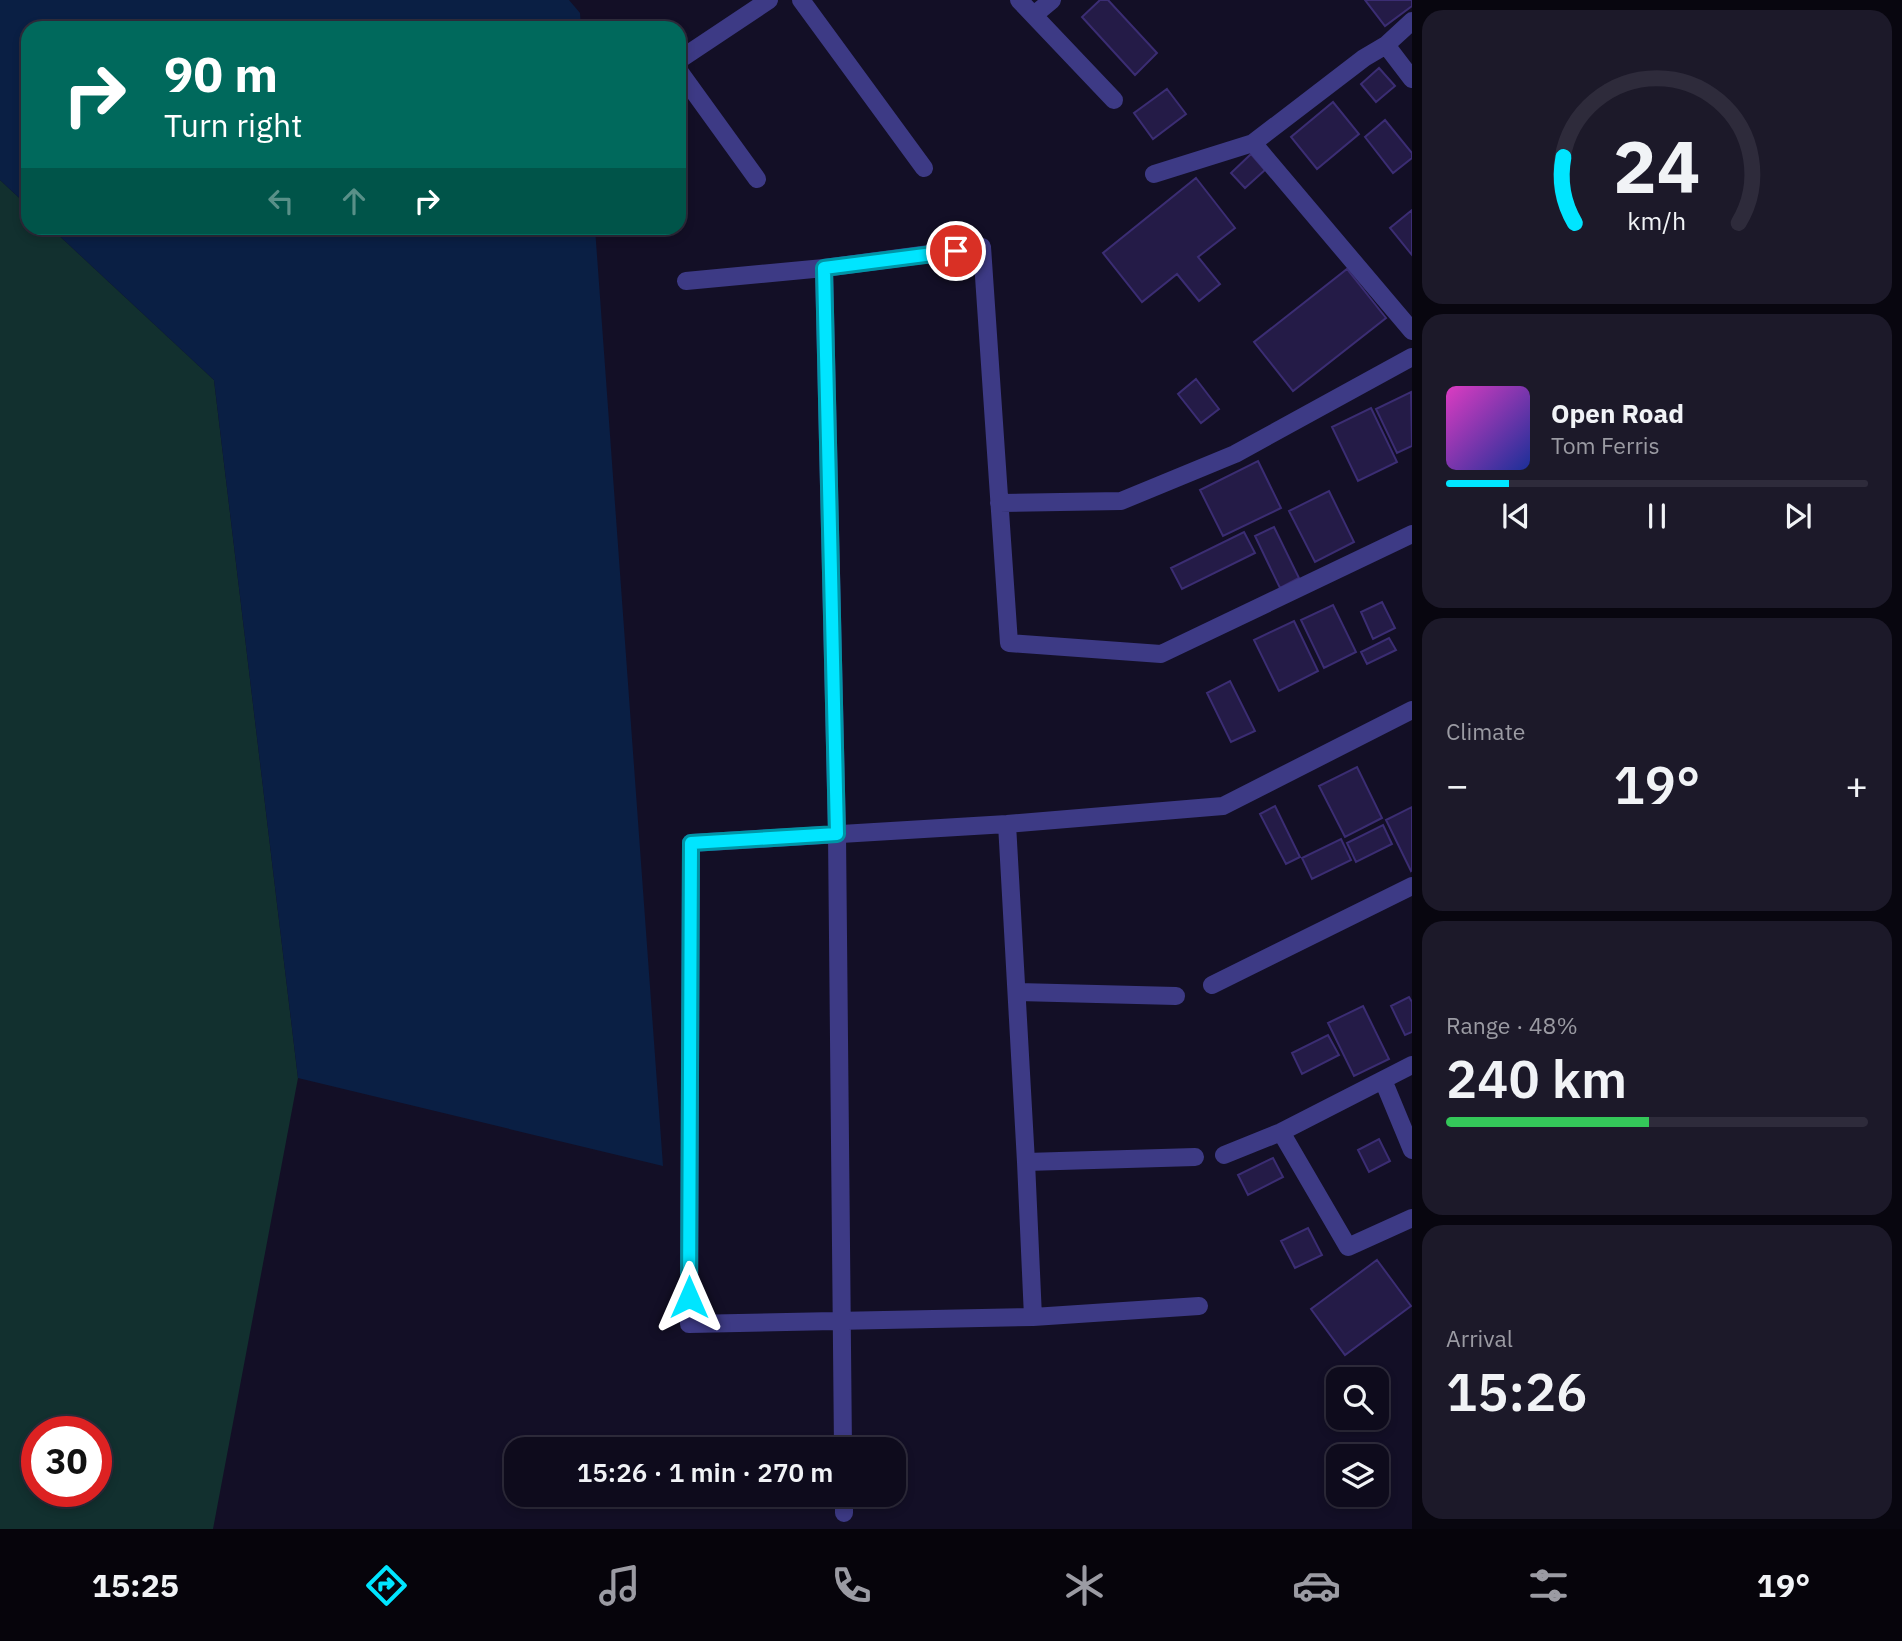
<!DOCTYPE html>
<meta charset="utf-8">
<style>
body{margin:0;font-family:"IBM Plex Sans",sans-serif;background:#1c1929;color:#f1f3f6;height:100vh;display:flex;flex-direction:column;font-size:26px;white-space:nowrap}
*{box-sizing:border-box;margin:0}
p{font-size:23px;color:#9b9ba3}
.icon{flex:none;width:38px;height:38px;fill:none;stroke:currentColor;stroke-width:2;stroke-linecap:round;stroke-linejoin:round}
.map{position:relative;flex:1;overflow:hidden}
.drawer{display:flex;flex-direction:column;gap:10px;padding:10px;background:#08060f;width:490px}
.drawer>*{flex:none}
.guide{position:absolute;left:21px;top:21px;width:665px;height:214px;border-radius:21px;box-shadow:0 4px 10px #0003,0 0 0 2px #2e2b3b;background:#00695c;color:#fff;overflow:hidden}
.tools{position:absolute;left:1326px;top:1367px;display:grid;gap:14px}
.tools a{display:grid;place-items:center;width:63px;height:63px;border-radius:14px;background:#0e0b1c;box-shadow:0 4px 10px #0003,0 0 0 2px #2e2b3b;font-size:35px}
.speed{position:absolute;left:21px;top:1416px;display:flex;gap:14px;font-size:35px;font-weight:700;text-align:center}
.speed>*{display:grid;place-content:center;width:91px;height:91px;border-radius:50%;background:#0e0b1c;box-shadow:0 4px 10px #0003,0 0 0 2px #2e2b3b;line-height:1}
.speed .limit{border:10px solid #d22;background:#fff;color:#111}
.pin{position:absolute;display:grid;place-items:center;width:60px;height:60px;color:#fff;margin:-30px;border:4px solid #fff;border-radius:50%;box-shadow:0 2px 7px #0007}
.me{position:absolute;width:77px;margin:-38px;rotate:0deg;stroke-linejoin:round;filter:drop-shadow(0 0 5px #0008)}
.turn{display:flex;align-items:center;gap:24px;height:147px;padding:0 28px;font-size:32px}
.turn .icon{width:91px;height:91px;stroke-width:2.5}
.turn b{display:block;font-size:49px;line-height:60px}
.lanes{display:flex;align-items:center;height:66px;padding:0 28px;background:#0003;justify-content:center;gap:35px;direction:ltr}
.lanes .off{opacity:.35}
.big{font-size:52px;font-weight:600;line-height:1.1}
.drawer .widget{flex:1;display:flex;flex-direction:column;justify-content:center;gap:10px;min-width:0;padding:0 24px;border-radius:21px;background:#1c1929}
.drawer .dial{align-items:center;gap:0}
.dial svg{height:182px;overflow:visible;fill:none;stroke:#2e2b3b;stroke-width:7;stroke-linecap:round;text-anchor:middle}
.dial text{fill:#f1f3f6;stroke:none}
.song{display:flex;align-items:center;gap:21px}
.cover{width:84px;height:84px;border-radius:10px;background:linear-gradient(135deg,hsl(310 70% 55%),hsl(230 70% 35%))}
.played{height:7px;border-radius:4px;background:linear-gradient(90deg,#00e5ff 15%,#2e2b3b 15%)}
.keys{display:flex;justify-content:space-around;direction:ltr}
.heat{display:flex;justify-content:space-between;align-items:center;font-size:38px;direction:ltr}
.charge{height:10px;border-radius:5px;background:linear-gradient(90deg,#34c759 48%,#2e2b3b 0)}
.trip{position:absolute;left:504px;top:1437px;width:402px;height:70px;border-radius:21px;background:#0e0b1c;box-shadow:0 4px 10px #0003,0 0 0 2px #2e2b3b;font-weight:600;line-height:70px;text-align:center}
.tabs{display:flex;height:112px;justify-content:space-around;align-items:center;background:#06040b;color:#9b9ba3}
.tabs .icon{width:49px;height:49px}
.tabs .current{color:#00e5ff}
.tabs b{font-size:32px;color:#f1f3f6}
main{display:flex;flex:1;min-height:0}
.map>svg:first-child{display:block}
</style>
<main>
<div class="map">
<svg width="1412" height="1529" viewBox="0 0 1412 1529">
<rect width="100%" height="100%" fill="#130f26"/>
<path fill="#12302f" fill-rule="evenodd" d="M 0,180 L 28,206 L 28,228 L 51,228 L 214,380 L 298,1078 L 213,1529 L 0,1529 ZM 37,1432 L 96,1432 L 96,1491 L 37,1491 Z"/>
<path fill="#0a1f44" d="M 0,0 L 569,0 L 580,13 L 581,28 L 28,28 L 28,206 L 0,180 Z
M 51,228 L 595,228 L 663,1166 L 298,1078 L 214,380 Z"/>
<path fill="#241b47" stroke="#3b2d73" stroke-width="2" d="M 1100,0 L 1108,0 L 1157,53 L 1135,75 L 1082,17 Z
M 1365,0 L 1412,0 L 1412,6 L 1385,26 Z
M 1379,68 L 1395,86 L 1376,102 L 1361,84 Z
M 1167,89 L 1186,114 L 1153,139 L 1134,113 Z
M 1333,102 L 1359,134 L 1317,169 L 1291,137 Z
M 1385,120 L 1412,153 L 1412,158 L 1393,173 L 1365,137 Z
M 1251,154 L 1265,170 L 1245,188 L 1231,173 Z
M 1196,178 L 1235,228 L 1198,257 L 1220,284 L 1199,301 L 1177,274 L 1142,302 L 1103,253 Z
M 1412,210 L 1412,255 L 1390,228 Z
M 1347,269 L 1386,318 L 1293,391 L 1254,342 Z
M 1196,379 L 1219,409 L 1201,423 L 1178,394 Z
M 1411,392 L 1412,446 L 1397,453 L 1376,409 Z
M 1371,408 L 1397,462 L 1358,481 L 1332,427 Z
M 1258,461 L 1281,508 L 1223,536 L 1200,490 Z
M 1329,491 L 1354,542 L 1315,562 L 1289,511 Z
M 1274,527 L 1299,578 L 1280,588 L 1255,536 Z
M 1244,532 L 1255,553 L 1182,589 L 1171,568 Z
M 1382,602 L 1395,628 L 1373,639 L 1361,612 Z
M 1333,605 L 1356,652 L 1324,668 L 1301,620 Z
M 1294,621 L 1318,671 L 1279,691 L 1254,640 Z
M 1389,638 L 1396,650 L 1367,664 L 1361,652 Z
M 1230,681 L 1255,731 L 1231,742 L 1207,693 Z
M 1357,767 L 1382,818 L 1345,837 L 1319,786 Z
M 1275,806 L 1300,857 L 1286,864 L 1260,814 Z
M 1412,807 L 1412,870 L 1411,871 L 1386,820 Z
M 1383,825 L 1392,844 L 1356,862 L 1347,843 Z
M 1341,839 L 1351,860 L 1312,879 L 1302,858 Z
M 1409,997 L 1412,1002 L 1412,1032 L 1405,1035 L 1391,1006 Z
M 1363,1006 L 1389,1059 L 1354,1076 L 1328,1023 Z
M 1328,1035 L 1339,1055 L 1302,1074 L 1292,1053 Z
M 1379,1139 L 1390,1161 L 1369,1172 L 1358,1150 Z
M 1273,1158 L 1283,1177 L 1248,1195 L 1238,1175 Z
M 1308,1228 L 1322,1255 L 1295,1268 L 1281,1241 Z
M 1377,1260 L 1411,1306 L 1345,1355 L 1311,1309 Z"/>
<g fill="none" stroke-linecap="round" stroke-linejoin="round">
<path stroke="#3d3a85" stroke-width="18" d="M 801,0 L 924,168
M 1019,0 L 1114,100
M 1034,15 L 1052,0
M 1412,21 L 1386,45 L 1364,58 L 1253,143 L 1412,331
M 1386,45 L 1412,79
M 679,60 L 769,0
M 679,71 L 757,179
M 1154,174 L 1253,143
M 824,268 L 837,834 L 843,1449
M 686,281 L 824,268 L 982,247 L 1009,643 L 1161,654 L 1412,534
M 999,503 L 1121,501 L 1235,454 L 1412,357
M 1007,824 L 1026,1162
M 1212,985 L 1412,886
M 1018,992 L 1176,996
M 1383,1080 L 1412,1150
M 1281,1132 L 1348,1247 L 1412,1218
M 1224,1155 L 1281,1132 L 1412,1065
M 1199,1306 L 1033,1317 L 689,1324 L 691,843 L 1007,824 L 1223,806 L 1412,710
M 1033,1317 L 1026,1162 L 1195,1157
M 844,1494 L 844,1513"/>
</g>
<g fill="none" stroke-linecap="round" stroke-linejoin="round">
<g stroke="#0095a6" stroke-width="18">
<path id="route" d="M 689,1297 L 691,843 L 837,834 L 824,268 L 956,251"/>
</g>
<use href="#route" stroke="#00e5ff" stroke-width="12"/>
</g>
</svg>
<div class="tools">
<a><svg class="icon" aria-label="search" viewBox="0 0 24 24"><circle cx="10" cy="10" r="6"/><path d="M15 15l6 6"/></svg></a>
<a><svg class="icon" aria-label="layers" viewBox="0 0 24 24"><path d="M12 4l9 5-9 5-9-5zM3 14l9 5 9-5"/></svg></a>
</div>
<div class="speed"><div class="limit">30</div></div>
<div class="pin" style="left:956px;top:251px;background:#d93025"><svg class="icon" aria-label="arrive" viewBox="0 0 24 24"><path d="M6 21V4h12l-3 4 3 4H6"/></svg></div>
<svg class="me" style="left:689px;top:1297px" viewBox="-20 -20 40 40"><path d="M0-17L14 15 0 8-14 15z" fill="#00e5ff" stroke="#fff" stroke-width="4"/></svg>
<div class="trip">15:26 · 1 min · 270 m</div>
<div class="guide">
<div class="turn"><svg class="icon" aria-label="right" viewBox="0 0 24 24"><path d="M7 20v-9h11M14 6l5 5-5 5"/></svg><div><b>90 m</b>Turn right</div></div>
<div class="lanes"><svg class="icon off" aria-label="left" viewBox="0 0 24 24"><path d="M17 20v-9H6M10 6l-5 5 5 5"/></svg><svg class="icon off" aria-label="ahead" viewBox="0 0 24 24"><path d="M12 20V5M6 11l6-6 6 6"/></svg><svg class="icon" aria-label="right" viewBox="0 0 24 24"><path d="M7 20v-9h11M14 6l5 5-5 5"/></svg></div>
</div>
</div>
<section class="drawer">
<div class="widget dial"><svg viewBox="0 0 100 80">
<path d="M14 69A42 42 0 1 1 86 69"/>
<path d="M14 69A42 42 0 0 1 9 40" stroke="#00e5ff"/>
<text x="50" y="56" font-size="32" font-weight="700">24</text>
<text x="50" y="72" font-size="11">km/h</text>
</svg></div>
<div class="widget">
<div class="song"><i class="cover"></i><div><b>Open Road</b><p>Tom Ferris</p></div></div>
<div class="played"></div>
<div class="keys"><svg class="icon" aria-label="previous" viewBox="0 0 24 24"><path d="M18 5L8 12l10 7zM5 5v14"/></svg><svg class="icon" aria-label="pause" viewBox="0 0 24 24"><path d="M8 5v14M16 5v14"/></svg><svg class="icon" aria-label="next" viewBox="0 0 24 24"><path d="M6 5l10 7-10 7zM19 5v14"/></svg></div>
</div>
<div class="widget"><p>Climate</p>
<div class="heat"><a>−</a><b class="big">19°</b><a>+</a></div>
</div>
<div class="widget"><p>Range · 48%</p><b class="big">240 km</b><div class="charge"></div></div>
<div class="widget"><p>Arrival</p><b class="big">15:26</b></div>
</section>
</main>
<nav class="tabs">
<b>15:25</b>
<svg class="icon current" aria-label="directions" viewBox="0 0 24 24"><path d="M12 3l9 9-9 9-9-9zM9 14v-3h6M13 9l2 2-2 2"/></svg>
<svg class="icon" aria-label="music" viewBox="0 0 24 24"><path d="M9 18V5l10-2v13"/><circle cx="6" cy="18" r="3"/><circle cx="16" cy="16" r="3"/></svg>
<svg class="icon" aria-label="phone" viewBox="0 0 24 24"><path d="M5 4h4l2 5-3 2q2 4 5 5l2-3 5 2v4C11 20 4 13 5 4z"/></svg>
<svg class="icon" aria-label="climate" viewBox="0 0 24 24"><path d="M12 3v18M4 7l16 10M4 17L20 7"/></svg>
<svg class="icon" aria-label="car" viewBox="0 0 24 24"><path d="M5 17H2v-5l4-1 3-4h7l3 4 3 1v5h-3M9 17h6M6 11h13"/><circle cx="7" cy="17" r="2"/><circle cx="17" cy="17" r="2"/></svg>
<svg class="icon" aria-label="filters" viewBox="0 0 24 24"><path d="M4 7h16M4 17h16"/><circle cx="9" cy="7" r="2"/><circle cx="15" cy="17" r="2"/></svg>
<b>19°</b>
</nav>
